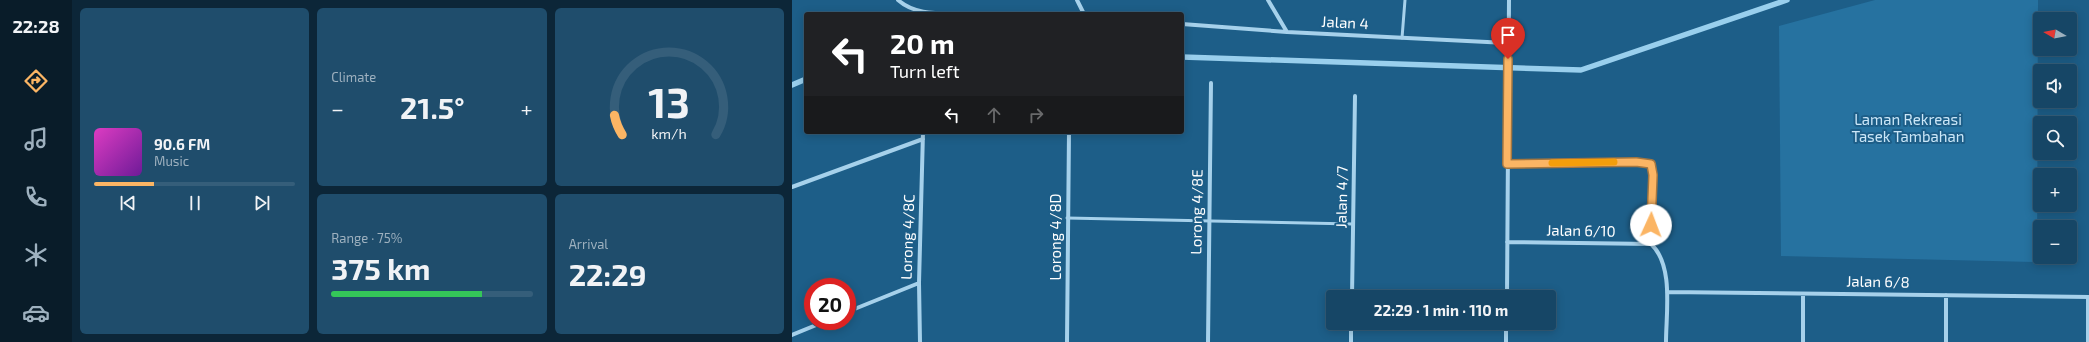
<!DOCTYPE html>
<meta charset="utf-8">
<style>
body{margin:0;font-family:"Exo 2",sans-serif;background:#1f4d6c;color:#f1f3f6;height:100vh;display:flex;flex-direction:column;font-size:15px;white-space:nowrap}
*{box-sizing:border-box;margin:0}
p{font-size:13px;color:#9eb1bf}
.icon{flex:none;width:22px;height:22px;fill:none;stroke:currentColor;stroke-width:2;stroke-linecap:round;stroke-linejoin:round}
.map{position:relative;flex:1;overflow:hidden}
.panel{display:flex;flex-direction:column;gap:8px;padding:8px;background:#0c2638;width:720px}
.panel>*{flex:none}
.banner{position:absolute;left:12px;top:12px;width:380px;height:122px;border-radius:4px;box-shadow:0 2px 10px #0003,0 0 0 1px #355e7a;background:#202124;color:#fff;overflow:hidden}
.needle{width:26px;rotate:280deg}
.fabs{position:absolute;left:1241px;top:12px;display:grid;gap:8px}
.fabs a{display:grid;place-items:center;width:44px;height:44px;border-radius:4px;background:#164666;box-shadow:0 2px 10px #0003,0 0 0 1px #355e7a;font-size:20px}
.speed{position:absolute;left:12px;top:278px;display:flex;gap:8px;font-size:20px;font-weight:700;text-align:center}
.speed>*{display:grid;place-content:center;width:52px;height:52px;border-radius:50%;background:#164666;box-shadow:0 2px 10px #0003,0 0 0 1px #355e7a;line-height:1}
.speed .limit{border:6px solid #d22;background:#fff;color:#111}
.pin{position:absolute;display:grid;place-items:center;width:34px;height:34px;color:#fff;margin:-41px -17px;border-radius:50% 50% 50% 0;rotate:-45deg;box-shadow:0 0 4px #0007}
.pin .icon{rotate:45deg}
.me{position:absolute;width:44px;margin:-22px;rotate:2deg;stroke-linejoin:round;filter:drop-shadow(0 0 3px #0008)}
.turn{display:flex;align-items:center;gap:14px;height:84px;padding:0 20px;font-size:18px}
.turn .icon{width:52px;height:52px;stroke-width:2.5}
.turn b{display:block;font-size:28px;line-height:34px}
.lanes{display:flex;align-items:center;height:38px;padding:0 20px;background:#0003;justify-content:center;gap:20px;direction:ltr}
.lanes .off{opacity:.35}
.big{font-size:30px;font-weight:700;line-height:1.1}
.panel .widget{flex:1;display:flex;flex-direction:column;justify-content:center;gap:6px;min-width:0;padding:0 14px;border-radius:6px;background:#1f4d6c}
.panel .dial{align-items:center;gap:0}
.dial svg{height:104px;overflow:visible;fill:none;stroke:#355e7a;stroke-width:7;stroke-linecap:round;text-anchor:middle}
.dial text{fill:#f1f3f6;stroke:none}
.song{display:flex;align-items:center;gap:12px}
.cover{width:48px;height:48px;border-radius:6px;background:linear-gradient(135deg,hsl(310 70% 55%),hsl(280 70% 35%))}
.played{height:4px;border-radius:2px;background:linear-gradient(90deg,#fbb564 30%,#355e7a 30%)}
.keys{display:flex;justify-content:space-around;direction:ltr}
.heat{display:flex;justify-content:space-between;align-items:center;font-size:22px;direction:ltr}
.charge{height:6px;border-radius:3px;background:linear-gradient(90deg,#34c759 75%,#355e7a 0)}
.panel .tiles{flex:1;display:grid;gap:8px;grid-template-columns:repeat(3,1fr)}
.widget:first-child{grid-row:span 2}
.trip{position:absolute;left:534px;top:290px;width:230px;height:40px;border-radius:4px;background:#164666;box-shadow:0 2px 10px #0003,0 0 0 1px #355e7a;font-weight:700;line-height:40px;text-align:center}
main{display:flex;flex:1;min-height:0}
.menu{display:flex;flex-direction:column;width:72px;justify-content:space-around;align-items:center;background:#091c29;color:#9eb1bf}
.menu .icon{width:28px;height:28px}
.menu .on{color:#fbb564}
.menu b{font-size:18px;color:#f1f3f6}
.map>svg:first-child{display:block}
</style>
<main>
<nav class="menu">
<b>22:28</b>
<svg class="icon on" aria-label="directions" viewBox="0 0 24 24"><path d="M12 3l9 9-9 9-9-9zM9 14v-3h6M13 9l2 2-2 2"/></svg>
<svg class="icon" aria-label="music" viewBox="0 0 24 24"><path d="M9 18V5l10-2v13"/><circle cx="6" cy="18" r="3"/><circle cx="16" cy="16" r="3"/></svg>
<svg class="icon" aria-label="phone" viewBox="0 0 24 24"><path d="M5 4h4l2 5-3 2q2 4 5 5l2-3 5 2v4C11 20 4 13 5 4z"/></svg>
<svg class="icon" aria-label="climate" viewBox="0 0 24 24"><path d="M12 3v18M4 7l16 10M4 17L20 7"/></svg>
<svg class="icon" aria-label="car" viewBox="0 0 24 24"><path d="M5 17H2v-5l4-1 3-4h7l3 4 3 1v5h-3M9 17h6M6 11h13"/><circle cx="7" cy="17" r="2"/><circle cx="17" cy="17" r="2"/></svg>
</nav>
<section class="panel">
<div class="tiles">
<div class="widget">
<div class="song"><i class="cover"></i><div><b>90.6 FM</b><p>Music</p></div></div>
<div class="played"></div>
<div class="keys"><svg class="icon" aria-label="previous" viewBox="0 0 24 24"><path d="M18 5L8 12l10 7zM5 5v14"/></svg><svg class="icon" aria-label="pause" viewBox="0 0 24 24"><path d="M8 5v14M16 5v14"/></svg><svg class="icon" aria-label="next" viewBox="0 0 24 24"><path d="M6 5l10 7-10 7zM19 5v14"/></svg></div>
</div>
<div class="widget"><p>Climate</p>
<div class="heat"><a>−</a><b class="big">21.5°</b><a>+</a></div>
</div>
<div class="widget dial"><svg viewBox="0 0 100 80">
<path d="M14 69A42 42 0 1 1 86 69"/>
<path d="M14 69A42 42 0 0 1 8 54" stroke="#fbb564"/>
<text x="50" y="56" font-size="32" font-weight="700">13</text>
<text x="50" y="72" font-size="11">km/h</text>
</svg></div>
<div class="widget"><p>Range · 75%</p><b class="big">375 km</b><div class="charge"></div></div>
<div class="widget"><p>Arrival</p><b class="big">22:29</b></div>
</div>
</section>
<div class="map">
<svg width="1297" height="342" viewBox="0 0 1297 342">
<rect width="100%" height="100%" fill="#1d5e88"/>
<path fill="#2672a0" d="M 1083,0 L 1246,0 L 1245,262 L 989,256 L 987,26 Z"/>
<g fill="none" stroke-linecap="round" stroke-linejoin="round">
<path stroke="#99cfed" stroke-width="5.5" d="M 390,57 L 789,70 L 995,0
M 0,85 L 14,79"/>
<path stroke="#a6d1eb" stroke-width="3" d="M 610,38 L 613,0
M 715,163 L 844,162 L 859,164 L 861,175 L 859,244
M 275,218 L 561,224"/>
<path stroke="#a6d1eb" stroke-width="4" d="M 106,0 C 124,16 149,13 172,14
M 285,0 L 292,14
M 476,0 L 495,32
M 390,24 L 495,32 L 715,43
M 0,187 L 131,139
M 715,242 L 859,244 C 882,265 874,313 874,342
M 875,292 L 1297,297
M 560,297 L 563,96
M 715,297 L 717,0
M 55,312 L 127,283
M 0,335 L 34,321
M 128,342 L 127,283 L 131,132
M 275,342 L 277,132
M 416,342 L 419,83
M 559,342 L 559,323
M 714,342 L 714,323
M 1011,342 L 1011,294
M 1154,342 L 1154,295
M 1296,342 L 1296,297"/>
</g>
<g fill="none" stroke-linecap="round" stroke-linejoin="round">
<g stroke="#a37641" stroke-width="10">
<path id="route" d="M 716,59 L 715,164 L 844,162 L 859,164 L 861,175 L 859,225"/>
</g>
<use href="#route" stroke="#fbb564" stroke-width="7"/>
<path stroke="#f59e0b" stroke-width="7" d="M 760,163 L 822,162"/>
</g>
<g text-anchor="middle" stroke-width="4" stroke-linejoin="round" paint-order="stroke">
<g font-size="15" fill="#fff" stroke="#1d5e88">
<text transform="translate(553 23) rotate(3)" y="5">Jalan 4</text>
<text transform="translate(550 197) rotate(-89)" y="5">Jalan 4/7</text>
<text transform="translate(405 212) rotate(-89)" y="5">Lorong 4/8E</text>
<text transform="translate(789 231) rotate(1)" y="5">Jalan 6/10</text>
<text transform="translate(116 237) rotate(-88)" y="5">Lorong 4/8C</text>
<text transform="translate(264 237) rotate(-90)" y="5">Lorong 4/8D</text>
<text transform="translate(1086 282) rotate(1)" y="5">Jalan 6/8</text>
</g>
<g font-size="15" fill="#cbe7f8" stroke="#1d5e88">
<text x="1116" y="125">Laman Rekreasi<tspan x="1116" dy="17">Tasek Tambahan</tspan></text>
</g>
</g>
</svg>
<div class="fabs">
<a><svg class="needle" viewBox="-14 -14 28 28"><path d="M0-13l5 13h-10z" fill="#e53935"/><path d="M0 13l5-13h-10z" fill="#9eb1bf"/></svg></a>
<a><svg class="icon" aria-label="sound" viewBox="0 0 24 24"><path d="M4 9h4l5-4v14l-5-4H4zM17 9q2 3 0 6"/></svg></a>
<a><svg class="icon" aria-label="search" viewBox="0 0 24 24"><circle cx="10" cy="10" r="6"/><path d="M15 15l6 6"/></svg></a>
<a>+</a>
<a>−</a>
</div>
<div class="speed"><div class="limit">20</div></div>
<div class="pin" style="left:716px;top:59px;background:#d93025"><svg class="icon" aria-label="arrive" viewBox="0 0 24 24"><path d="M6 21V4h12l-3 4 3 4H6"/></svg></div>
<svg class="me" style="left:859px;top:225px" viewBox="-20 -20 40 40"><circle r="19" fill="#fff"/><path d="M0-13L10 11 0 6-10 11z" fill="#fbb564"/></svg>
<div class="trip">22:29 · 1 min · 110 m</div>
<div class="banner">
<div class="turn"><svg class="icon" aria-label="left" viewBox="0 0 24 24"><path d="M17 20v-9H6M10 6l-5 5 5 5"/></svg><div><b>20 m</b>Turn left</div></div>
<div class="lanes"><svg class="icon" aria-label="left" viewBox="0 0 24 24"><path d="M17 20v-9H6M10 6l-5 5 5 5"/></svg><svg class="icon off" aria-label="ahead" viewBox="0 0 24 24"><path d="M12 20V5M6 11l6-6 6 6"/></svg><svg class="icon off" aria-label="right" viewBox="0 0 24 24"><path d="M7 20v-9h11M14 6l5 5-5 5"/></svg></div>
</div>
</div>
</main>
